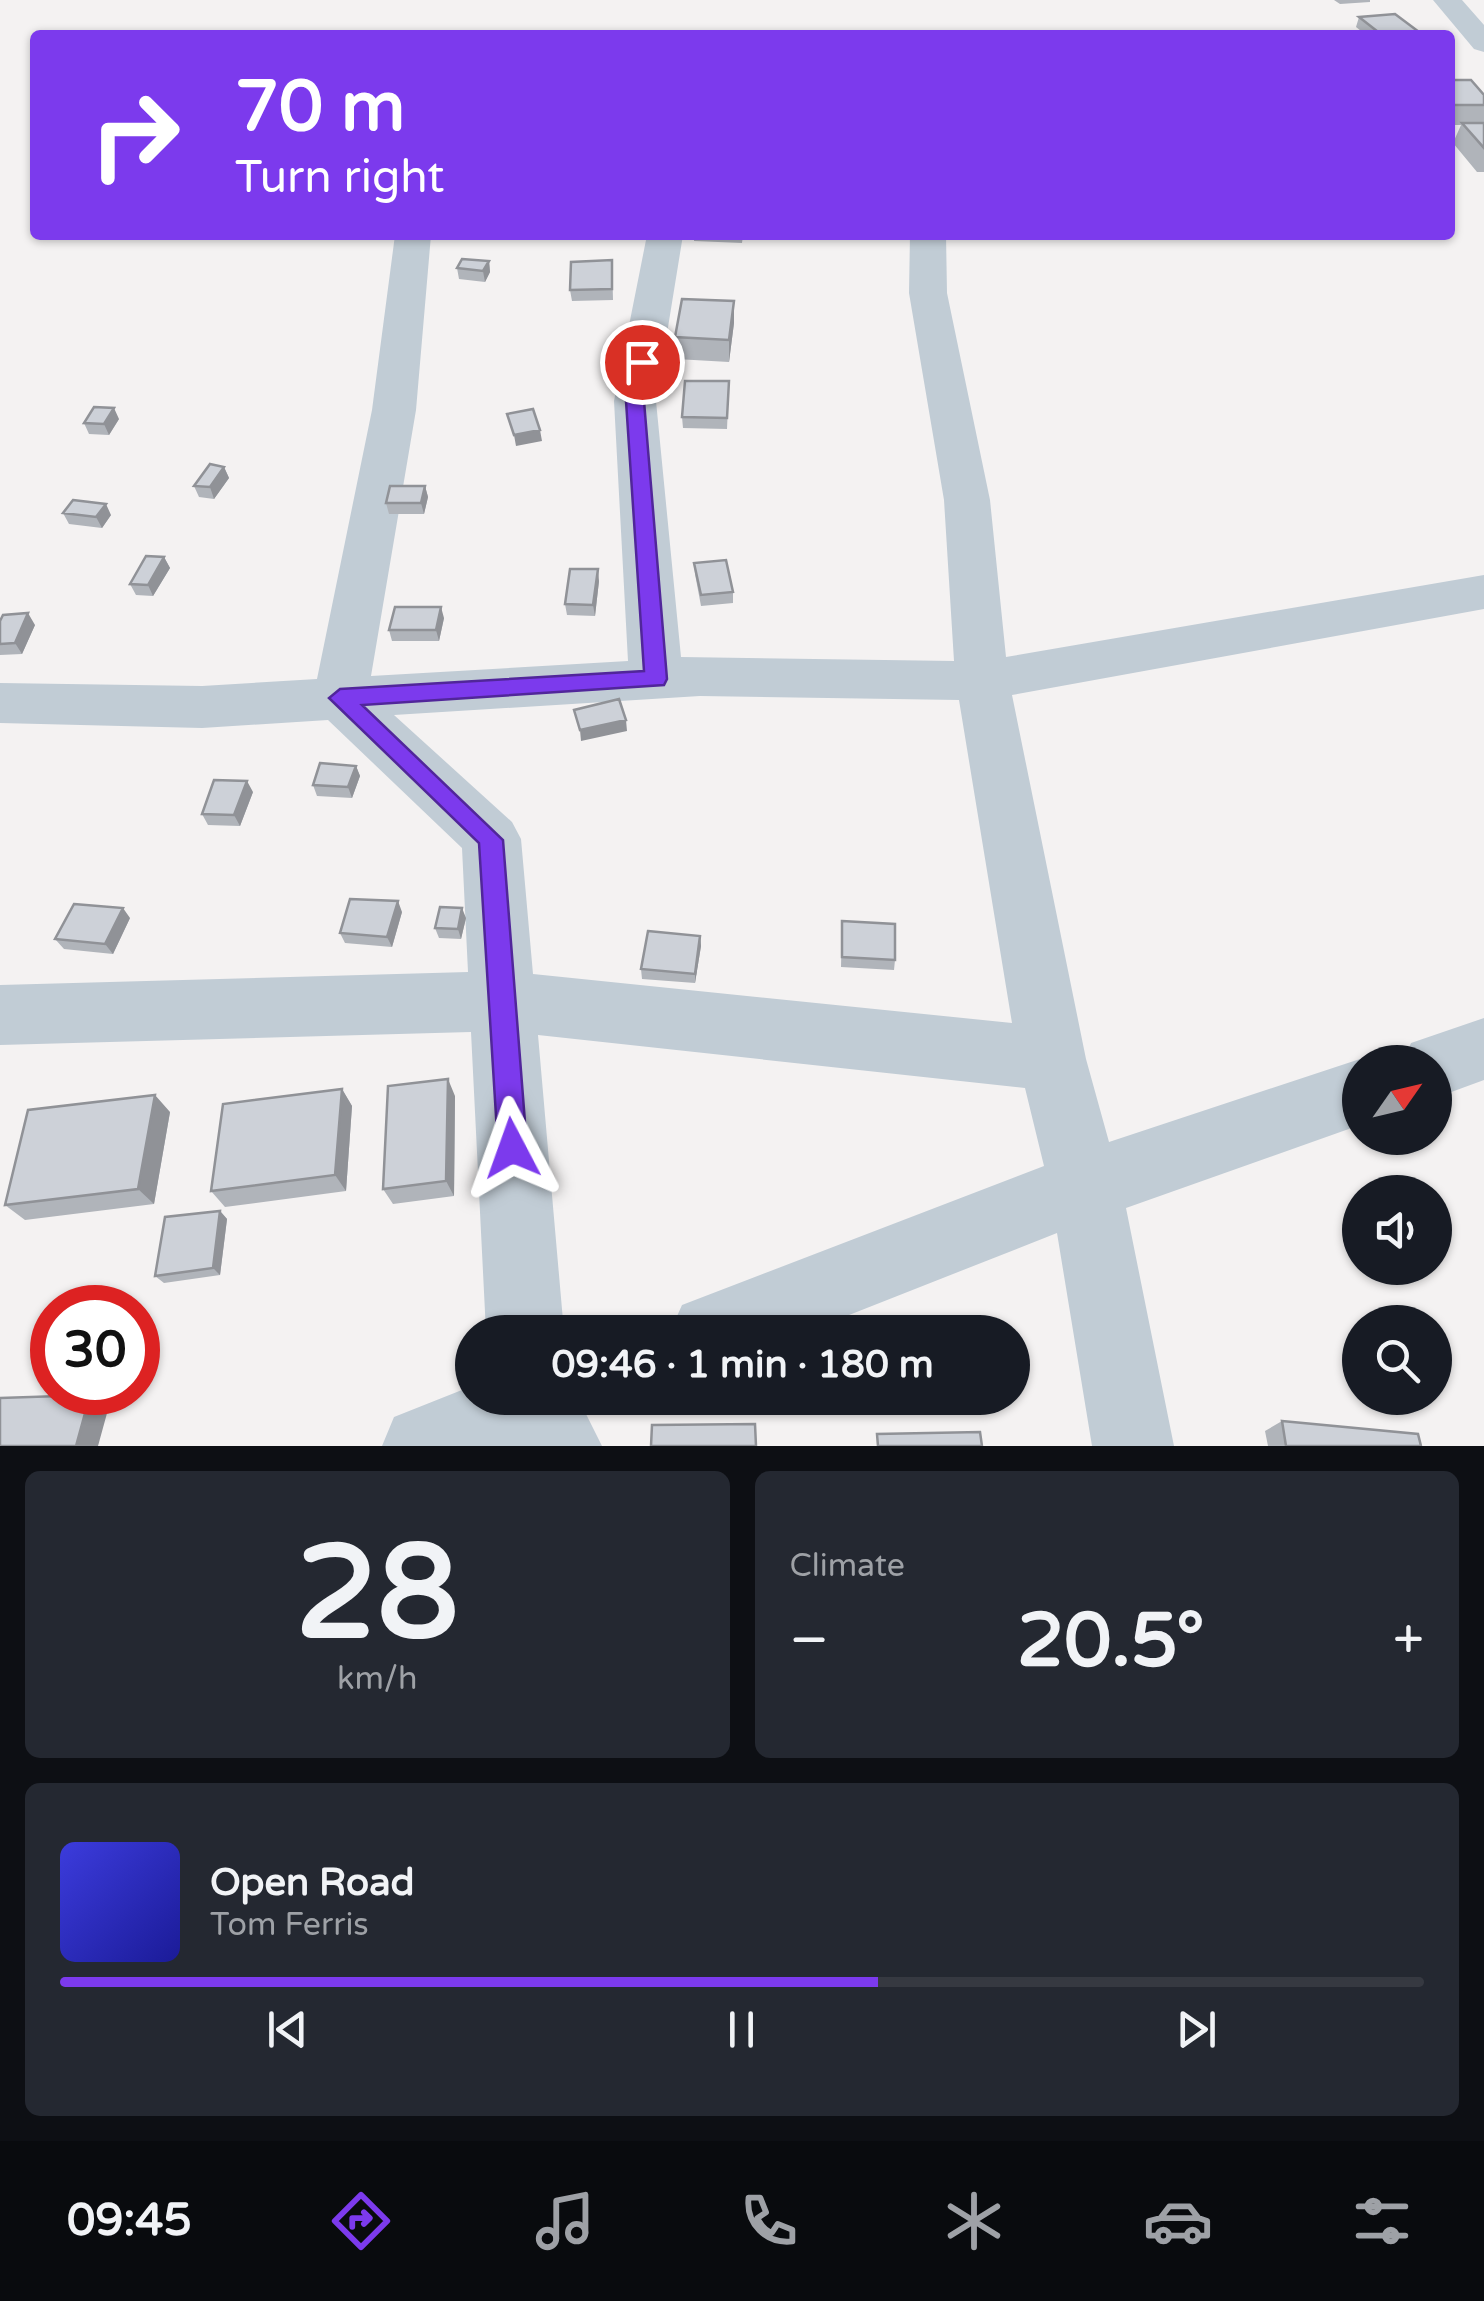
<!DOCTYPE html>
<meta charset="utf-8">
<style>
body{margin:0;font-family:"Varela Round",sans-serif;background:#242831;color:#f1f3f6;height:100vh;display:flex;flex-direction:column;font-size:38px;white-space:nowrap}
*{box-sizing:border-box;margin:0}
p{font-size:32px;color:#9ea1a6}
.icon{flex:none;width:55px;height:55px;fill:none;stroke:currentColor;stroke-width:2;stroke-linecap:round;stroke-linejoin:round}
.map{position:relative;height:1446px;overflow:hidden}
.side{display:flex;flex-direction:column;gap:25px;padding:25px;background:#0d0f14;flex:1}
.side>*{flex:none}
.top-card{position:absolute;left:30px;top:30px;width:1425px;height:210px;border-radius:10px;box-shadow:0 2px 8px #0004;background:#7c3aed;color:#fff;overflow:hidden}
.needle{width:65px;rotate:56deg}
.buttons{position:absolute;left:1342px;top:1045px;display:grid;gap:20px}
.buttons a{display:grid;place-items:center;width:110px;height:110px;border-radius:50%;background:#171b24;box-shadow:0 2px 8px #0004;font-size:50px}
.speed{position:absolute;left:30px;top:1285px;display:flex;gap:20px;font-size:50px;font-weight:700;text-align:center}
.speed>*{display:grid;place-content:center;width:130px;height:130px;border-radius:50%;background:#171b24;box-shadow:0 2px 8px #0004;line-height:1}
.speed .limit{border:15px solid #d22;background:#fff;color:#111}
.pin{position:absolute;display:grid;place-items:center;width:85px;height:85px;color:#fff;margin:-42px;border:5px solid #fff;border-radius:50%;box-shadow:0 2px 10px #0007}
.me{position:absolute;width:110px;margin:-55px;rotate:356deg;stroke-linejoin:round;filter:drop-shadow(0 0 8px #0008)}
.turn{display:flex;align-items:center;gap:35px;height:210px;padding:0 40px;font-size:45px}
.turn .icon{width:130px;height:130px;stroke-width:2.5}
.turn b{display:block;font-size:70px;line-height:85px}
.big{font-size:75px;font-weight:700;line-height:1.1}
.side .widget{flex:1;display:flex;flex-direction:column;justify-content:center;gap:15px;min-width:0;padding:0 35px;border-radius:15px;background:#242831}
.side .dial{align-items:center;gap:0}
.dial b{font-size:130px;line-height:1}
.song{display:flex;align-items:center;gap:30px}
.cover{width:120px;height:120px;border-radius:15px;background:linear-gradient(135deg,hsl(240 70% 55%),hsl(240 70% 35%))}
.played{height:10px;border-radius:5px;background:linear-gradient(90deg,#7c3aed 60%,#363941 60%)}
.keys{display:flex;justify-content:space-around;direction:ltr}
.heat{display:flex;justify-content:space-between;align-items:center;font-size:55px;direction:ltr}
.side .tiles{flex:1;display:grid;gap:25px;grid-template-columns:1fr 1fr}
.widget:last-child{grid-column:span 2}
.trip{position:absolute;left:455px;top:1315px;width:575px;height:100px;border-radius:50px;background:#171b24;box-shadow:0 2px 8px #0004;font-weight:700;line-height:100px;text-align:center}
.dock{display:flex;height:160px;justify-content:space-around;align-items:center;background:#090b0e;color:#9ea1a6}
.dock .icon{width:70px;height:70px}
.dock .selected{color:#7c3aed}
.dock b{font-size:45px;color:#f1f3f6}
.map>svg:first-child{display:block}
</style>
<div class="map">
<svg width="1484" height="1446" viewBox="0 0 1484 1446">
<rect width="100%" height="100%" fill="#f4f2f2"/>
<g fill="none" stroke-linecap="round" stroke-linejoin="round">
<path fill="#c1ccd5" fill-rule="evenodd" d="M 1433,0 L 1462,0 L 1484,25 L 1484,52 L 1474,49 Z
M 395,235 L 431,235 L 416,410 L 371,676 L 628,661 L 614,401 L 647,235 L 683,235 L 656,401 L 681,657 L 954,661 L 944,500 L 909,293 L 910,235 L 946,235 L 947,293 L 990,500 L 1006,657 L 1484,575 L 1484,609 L 1012,695 L 1086,1059 L 1109,1142 L 1360,1059 L 1369,1062 L 1360,1062 L 1360,1125 L 1126,1208 L 1174,1446 L 1092,1446 L 1057,1233 L 806,1332 L 670,1332 L 682,1305 L 1044,1166 L 1025,1088 L 538,1035 L 564,1332 L 486,1332 L 471,1032 L 0,1045 L 0,985 L 468,972 L 462,848 L 328,720 L 202,728 L 0,723 L 0,683 L 202,686 L 317,679 L 372,410 ZM 700,696 L 959,700 L 1012,1023 L 533,974 L 521,839 L 512,822 L 394,715 Z
M 1484,1018 L 1484,1080 L 1435,1098 L 1435,1062 L 1403,1062 L 1411,1043 Z
M 472,1386 L 472,1398 L 583,1398 L 581,1404 L 602,1446 L 382,1446 L 394,1417 Z"/>
</g>
<path fill="#b0b4ba" d="M 1334,0 L 1370,0 L 1370,2 L 1340,4 Z
M 1359,17 L 1423,35 L 1366,35 L 1356,27 Z
M 1450,80 L 1484,105 L 1484,172 L 1477,172 L 1453,143 L 1461,125 L 1450,125 Z
M 694,235 L 743,235 L 742,243 L 694,241 Z
M 612,260 L 613,300 L 572,301 L 570,290 Z
M 489,261 L 490,272 L 485,282 L 459,279 L 457,268 Z
M 734,323 L 729,362 L 676,359 L 675,337 Z
M 729,381 L 727,429 L 683,428 L 682,417 Z
M 119,419 L 109,435 L 89,434 L 84,423 Z
M 224,467 L 229,478 L 214,499 L 199,497 L 194,486 Z
M 425,486 L 428,497 L 424,514 L 389,514 L 386,503 Z
M 63,513 L 111,515 L 102,528 L 69,524 Z
M 164,557 L 170,568 L 153,596 L 136,595 L 130,584 Z
M 694,563 L 733,592 L 733,603 L 701,606 L 695,574 Z
M 599,581 L 595,616 L 567,615 L 565,604 Z
M 444,618 L 439,641 L 392,641 L 389,630 Z
M 0,621 L 35,625 L 22,654 L 0,655 Z
M 356,766 L 360,776 L 352,798 L 317,796 L 313,785 Z
M 253,792 L 240,826 L 208,825 L 202,814 Z
M 402,912 L 392,947 L 345,943 L 340,933 Z
M 130,918 L 113,954 L 64,949 L 55,939 Z
M 466,918 L 461,939 L 439,938 L 435,928 Z
M 842,921 L 895,960 L 894,970 L 841,967 Z
M 700,936 L 701,946 L 695,983 L 642,979 L 641,969 Z
M 342,1089 L 352,1106 L 346,1191 L 225,1207 L 211,1191 Z
M 455,1096 L 454,1196 L 393,1204 L 383,1189 Z
M 170,1112 L 154,1204 L 25,1220 L 5,1205 Z
M 220,1211 L 227,1219 L 220,1275 L 164,1283 L 155,1276 Z
M 1282,1421 L 1421,1446 L 1268,1446 L 1265,1431 Z"/>
<path fill="#909297" d="M 489,261 L 490,272 L 485,282 L 483,271 Z
M 734,301 L 734,323 L 729,362 L 729,340 Z
M 114,408 L 119,419 L 109,435 L 104,424 Z
M 540,430 L 542,441 L 516,446 L 514,435 Z
M 224,467 L 229,478 L 214,499 L 210,487 Z
M 425,486 L 428,497 L 424,514 L 421,503 Z
M 106,504 L 111,515 L 102,528 L 96,517 Z
M 164,557 L 170,568 L 153,596 L 148,585 Z
M 598,569 L 599,581 L 595,616 L 593,605 Z
M 441,607 L 444,618 L 439,641 L 436,630 Z
M 28,613 L 35,625 L 22,654 L 15,643 Z
M 626,720 L 627,731 L 581,741 L 580,730 Z
M 356,766 L 360,776 L 352,798 L 348,787 Z
M 247,781 L 253,792 L 240,826 L 234,815 Z
M 398,901 L 402,912 L 392,947 L 387,937 Z
M 123,908 L 130,918 L 113,954 L 105,944 Z
M 462,908 L 466,918 L 461,939 L 458,929 Z
M 700,936 L 701,946 L 695,983 L 695,974 Z
M 448,1079 L 455,1096 L 454,1196 L 446,1181 Z
M 342,1089 L 352,1106 L 346,1191 L 335,1175 Z
M 155,1095 L 170,1112 L 154,1204 L 138,1189 Z
M 220,1211 L 227,1219 L 220,1275 L 213,1268 Z
M 90,1395 L 109,1406 L 98,1446 L 76,1446 Z"/>
<path fill="#cdd1d8" stroke="#909297" stroke-width="2.5" d="M 1395,14 L 1423,35 L 1382,35 L 1359,17 Z
M 1450,80 L 1471,80 L 1484,95 L 1484,105 L 1450,105 Z
M 1462,123 L 1484,123 L 1484,148 Z
M 462,259 L 489,261 L 483,271 L 457,268 Z
M 612,260 L 612,289 L 570,290 L 571,262 Z
M 682,299 L 734,301 L 729,340 L 675,337 Z
M 685,381 L 729,381 L 727,418 L 682,417 Z
M 94,407 L 114,408 L 104,424 L 84,423 Z
M 533,409 L 540,430 L 514,435 L 507,414 Z
M 210,464 L 224,467 L 210,487 L 194,486 Z
M 390,486 L 425,486 L 421,503 L 386,503 Z
M 73,500 L 106,504 L 96,517 L 63,513 Z
M 146,556 L 164,557 L 148,585 L 130,584 Z
M 726,560 L 733,592 L 701,595 L 694,563 Z
M 570,569 L 598,569 L 593,605 L 565,604 Z
M 395,607 L 441,607 L 436,630 L 389,630 Z
M 28,613 L 15,643 L 0,644 L 0,621 L 3,615 Z
M 619,699 L 626,720 L 580,730 L 574,710 Z
M 320,763 L 356,766 L 348,787 L 313,785 Z
M 214,780 L 247,781 L 234,815 L 202,814 Z
M 350,899 L 398,901 L 387,937 L 340,933 Z
M 74,904 L 123,908 L 105,944 L 55,939 Z
M 440,907 L 462,908 L 458,929 L 435,928 Z
M 842,921 L 895,924 L 895,960 L 842,957 Z
M 648,931 L 700,936 L 695,974 L 641,969 Z
M 448,1079 L 446,1181 L 383,1189 L 388,1086 Z
M 342,1089 L 335,1175 L 211,1191 L 223,1104 Z
M 155,1095 L 138,1189 L 5,1205 L 28,1110 Z
M 220,1211 L 213,1268 L 155,1276 L 165,1217 Z
M 90,1395 L 76,1446 L 0,1446 L 0,1398 Z
M 1282,1421 L 1418,1434 L 1421,1446 L 1286,1446 Z
M 755,1424 L 756,1446 L 651,1446 L 652,1425 Z
M 980,1432 L 982,1446 L 878,1446 L 877,1434 Z"/>
<path fill="#7c3aed" stroke="#51269a" stroke-width="2.5" d="M 642,356 L 651,362 L 644,401 L 667,679 L 664,685 L 362,705 L 503,840 L 527,1148 L 523,1158 L 512,1163 L 502,1158 L 498,1148 L 479,843 L 329,698 L 340,689 L 644,671 L 626,401 L 634,362 Z"/>
</svg>
<div class="buttons">
<a><svg class="needle" viewBox="-14 -14 28 28"><path d="M0-13l5 13h-10z" fill="#e53935"/><path d="M0 13l5-13h-10z" fill="#9ea1a6"/></svg></a>
<a><svg class="icon" aria-label="sound" viewBox="0 0 24 24"><path d="M4 9h4l5-4v14l-5-4H4zM17 9q2 3 0 6"/></svg></a>
<a><svg class="icon" aria-label="search" viewBox="0 0 24 24"><circle cx="10" cy="10" r="6"/><path d="M15 15l6 6"/></svg></a>
</div>
<div class="speed"><div class="limit">30</div></div>
<div class="pin" style="left:642px;top:362px;background:#d93025"><svg class="icon" aria-label="arrive" viewBox="0 0 24 24"><path d="M6 21V4h12l-3 4 3 4H6"/></svg></div>
<svg class="me" style="left:512px;top:1148px" viewBox="-20 -20 40 40"><path d="M0-17L14 15 0 8-14 15z" fill="#7c3aed" stroke="#fff" stroke-width="4"/></svg>
<div class="trip">09:46 · 1 min · 180 m</div>
<div class="top-card">
<div class="turn"><svg class="icon" aria-label="right" viewBox="0 0 24 24"><path d="M7 20v-9h11M14 6l5 5-5 5"/></svg><div><b>70 m</b>Turn right</div></div>
</div>
</div>
<section class="side">
<div class="tiles">
<div class="widget dial"><b>28</b><p>km/h</p></div>
<div class="widget"><p>Climate</p>
<div class="heat"><a>−</a><b class="big">20.5°</b><a>+</a></div>
</div>
<div class="widget">
<div class="song"><i class="cover"></i><div><b>Open Road</b><p>Tom Ferris</p></div></div>
<div class="played"></div>
<div class="keys"><svg class="icon" aria-label="previous" viewBox="0 0 24 24"><path d="M18 5L8 12l10 7zM5 5v14"/></svg><svg class="icon" aria-label="pause" viewBox="0 0 24 24"><path d="M8 5v14M16 5v14"/></svg><svg class="icon" aria-label="next" viewBox="0 0 24 24"><path d="M6 5l10 7-10 7zM19 5v14"/></svg></div>
</div>
</div>
</section>
<nav class="dock">
<b>09:45</b>
<svg class="icon selected" aria-label="directions" viewBox="0 0 24 24"><path d="M12 3l9 9-9 9-9-9zM9 14v-3h6M13 9l2 2-2 2"/></svg>
<svg class="icon" aria-label="music" viewBox="0 0 24 24"><path d="M9 18V5l10-2v13"/><circle cx="6" cy="18" r="3"/><circle cx="16" cy="16" r="3"/></svg>
<svg class="icon" aria-label="phone" viewBox="0 0 24 24"><path d="M5 4h4l2 5-3 2q2 4 5 5l2-3 5 2v4C11 20 4 13 5 4z"/></svg>
<svg class="icon" aria-label="climate" viewBox="0 0 24 24"><path d="M12 3v18M4 7l16 10M4 17L20 7"/></svg>
<svg class="icon" aria-label="car" viewBox="0 0 24 24"><path d="M5 17H2v-5l4-1 3-4h7l3 4 3 1v5h-3M9 17h6M6 11h13"/><circle cx="7" cy="17" r="2"/><circle cx="17" cy="17" r="2"/></svg>
<svg class="icon" aria-label="filters" viewBox="0 0 24 24"><path d="M4 7h16M4 17h16"/><circle cx="9" cy="7" r="2"/><circle cx="15" cy="17" r="2"/></svg>
</nav>
